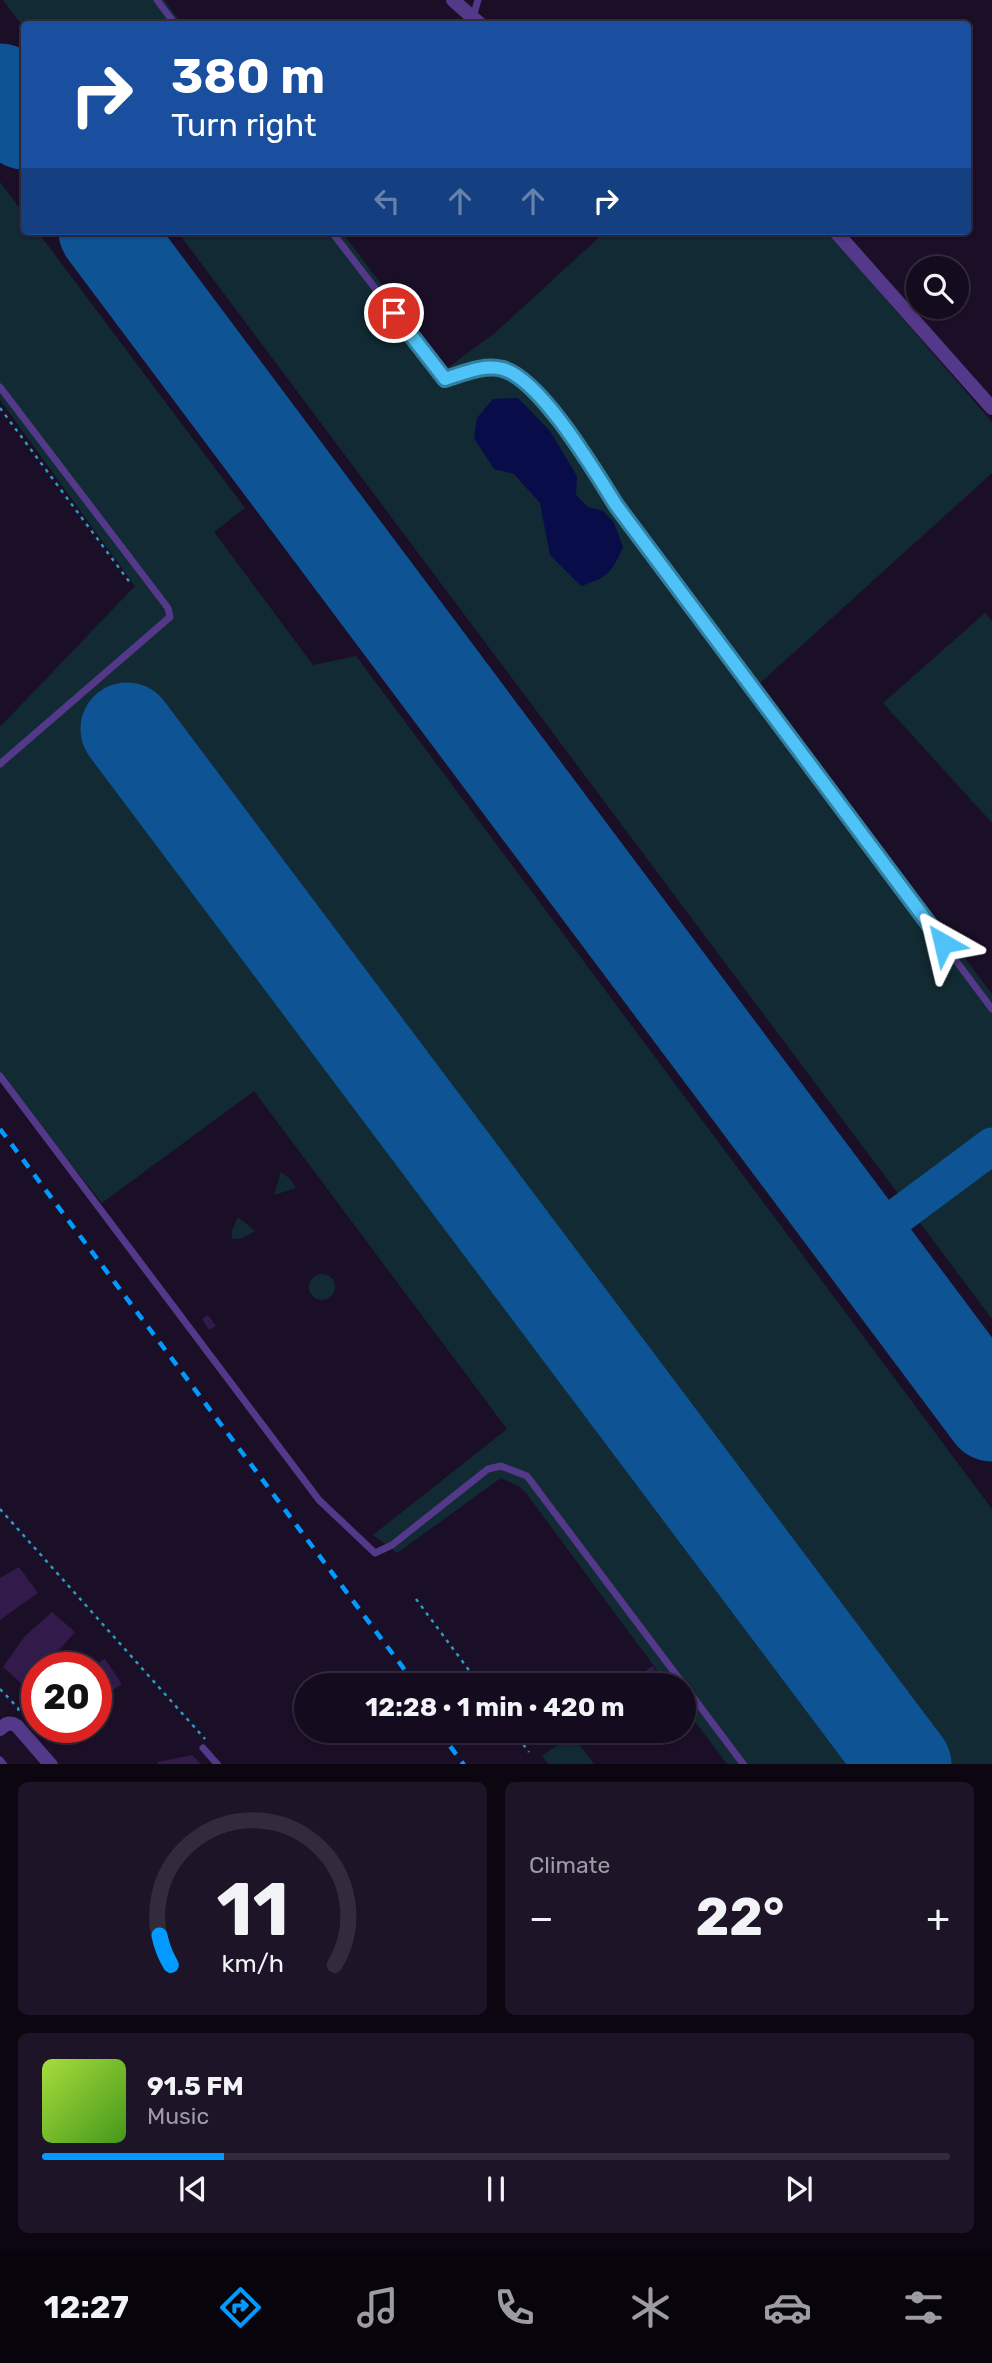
<!DOCTYPE html>
<meta charset="utf-8">
<style>
body{margin:0;font-family:Rubik,sans-serif;background:#1d1427;color:#f1f3f6;height:100vh;display:flex;flex-direction:column;font-size:26px;white-space:nowrap}
*{box-sizing:border-box;margin:0}
p{font-size:23px;color:#9d9ba4}
.icon{flex:none;width:38px;height:38px;fill:none;stroke:currentColor;stroke-width:2;stroke-linecap:round;stroke-linejoin:round}
.map{position:relative;height:1764px;overflow:hidden}
.panel{display:flex;flex-direction:column;gap:18px;padding:18px;background:#0b0610;flex:1}
.panel>*{flex:none}
.top-card{position:absolute;left:21px;top:21px;width:950px;height:214px;border-radius:7px;box-shadow:0 2px 5px #0004,0 0 0 2px #332b3c;background:#1a4fa0;color:#fff;overflow:hidden}
.fabs{position:absolute;left:906px;top:256px;display:grid;gap:14px}
.fabs a{display:grid;place-items:center;width:63px;height:63px;border-radius:50%;background:#140b1e;box-shadow:0 2px 5px #0004,0 0 0 2px #332b3c;font-size:35px}
.speed{position:absolute;left:21px;top:1652px;display:flex;gap:14px;font-size:35px;font-weight:700;text-align:center}
.speed>*{display:grid;place-content:center;width:91px;height:91px;border-radius:50%;background:#140b1e;box-shadow:0 2px 5px #0004,0 0 0 2px #332b3c;line-height:1}
.speed .limit{border:10px solid #d22;background:#fff;color:#111}
.pin{position:absolute;display:grid;place-items:center;width:60px;height:60px;color:#fff;margin:-30px;border:4px solid #fff;border-radius:50%;box-shadow:0 2px 7px #0007}
.me{position:absolute;width:77px;margin:-38px;rotate:323deg;stroke-linejoin:round;filter:drop-shadow(0 0 5px #0008)}
.turn{display:flex;align-items:center;gap:24px;height:147px;padding:0 35px;font-size:32px}
.turn .icon{width:91px;height:91px;stroke-width:2.5}
.turn b{display:block;font-size:49px;line-height:60px}
.lanes{display:flex;align-items:center;height:66px;padding:0 35px;background:#0003;justify-content:center;gap:35px;direction:ltr}
.lanes .off{opacity:.35}
.big{font-size:52px;font-weight:700;line-height:1.1}
.panel .widget{flex:1;display:flex;flex-direction:column;justify-content:center;gap:10px;min-width:0;padding:0 24px;border-radius:10px;background:#1d1427}
.panel .dial{align-items:center;gap:0}
.dial svg{height:182px;overflow:visible;fill:none;stroke:#332b3c;stroke-width:7;stroke-linecap:round;text-anchor:middle}
.dial text{fill:#f1f3f6;stroke:none}
.song{display:flex;align-items:center;gap:21px}
.cover{width:84px;height:84px;border-radius:10px;background:linear-gradient(135deg,hsl(80 70% 55%),hsl(100 70% 35%))}
.played{height:7px;border-radius:4px;background:linear-gradient(90deg,#029aff 20%,#332b3c 20%)}
.keys{display:flex;justify-content:space-around;direction:ltr}
.heat{display:flex;justify-content:space-between;align-items:center;font-size:38px;direction:ltr}
.panel .tiles{flex:1;display:grid;gap:18px;grid-template-columns:1fr 1fr}
.widget:last-child{grid-column:span 2}
.trip{position:absolute;left:294px;top:1673px;width:402px;height:70px;border-radius:35px;background:#140b1e;box-shadow:0 2px 5px #0004,0 0 0 2px #332b3c;font-weight:700;line-height:70px;text-align:center}
.tabs{display:flex;height:112px;justify-content:space-around;align-items:center;background:#08040c;color:#9d9ba4}
.tabs .icon{width:49px;height:49px}
.tabs .current{color:#029aff}
.tabs b{font-size:32px;color:#f1f3f6}
.map>svg:first-child{display:block}
</style>
<div class="map">
<svg width="992" height="1765" viewBox="0 0 992 1765">
<rect width="100%" height="100%" fill="#1b0f28"/>
<path fill="#122a33" d="M 3,0 L 164,0 L 182,24 L 24,24 L 24,28 Z
M 0,182 L 24,214 L 24,231 L 37,231 L 245,508 L 214,532 L 313,665 L 356,656 L 992,1509 L 992,1764 L 727,1764 L 684,1707 L 684,1685 L 668,1685 L 526,1493 L 520,1487 L 501,1478 L 397,1553 L 373,1535 L 507,1429 L 254,1091 L 102,1203 L 0,1076 L 0,727 L 135,586 L 0,400 Z
M 177,231 L 341,231 L 446,369 L 496,332 L 606,231 L 827,231 L 992,422 L 992,473 L 759,684 L 992,994 L 992,1319 Z
M 985,613 L 992,621 L 992,823 L 883,703 Z
M 281,1172 L 290,1179 L 296,1188 L 274,1195 Z
M 238,1217 L 255,1231 L 242,1238 L 232,1239 L 232,1230 Z
M309 1287a13 13 0 1 1 26 0a13 13 0 1 1-26 0Z
M 572,1735 L 594,1764 L 548,1764 L 542,1756 Z"/>
<path fill="#080c48" d="M 518,398 L 550,431 L 577,476 L 576,495 L 588,507 L 603,511 L 614,523 L 623,547 C 611,574 608,577 581,586 L 550,555 L 540,503 L 514,474 L 494,469 L 474,438 L 477,418 L 493,399 Z"/>
<g fill="none" stroke-linecap="round" stroke-linejoin="round">
<path stroke="#0e5494" stroke-width="37" d="M 863,1242 L 992,1146"/>
<path stroke="#0e5494" stroke-width="93" d="M 0,90 L 24,123
M 105,231 L 992,1415
M 127,729 L 905,1765"/>
</g>
<path fill="#321a4a" d="M 208,1315 L 216,1326 L 209,1330 L 202,1319 Z
M 19,1567 L 38,1593 L 0,1620 L 0,1578 Z
M 52,1612 L 75,1632 L 43,1668 L 37,1668 L 37,1674 L 25,1687 L 3,1667 L 25,1636 Z
M 105,1659 L 122,1684 L 96,1702 L 96,1668 L 89,1668 Z
M 652,1666 L 667,1685 L 628,1685 Z
M 192,1755 L 202,1765 L 157,1765 L 158,1762 Z"/>
<g fill="none" stroke-linecap="round" stroke-linejoin="round">
<path stroke="#2b9bbe" stroke-width="2.5" stroke-dasharray="3.5 5" stroke-linecap="butt" d="M 0,408 L 131,584
M 0,1509 L 205,1739
M 416,1599 L 480,1685
M 0,1689 L 18,1708 L 19,1712
M 513,1731 L 529,1752"/>
<path stroke="#543889" stroke-width="7" d="M 157,0 L 175,24
M 473,17 L 478,0
M 331,231 L 445,379 C 464,373 484,364 503,369 C 542,380 594,470 616,505 L 992,1009
M 0,387 L 168,608 L 170,617 L 0,764
M 0,1076 L 319,1500 L 375,1553 L 392,1545 L 488,1469 L 501,1466 L 527,1476 L 744,1765
M 203,1748 L 218,1765
M 0,1760 L 4,1765"/>
<path stroke="#543889" stroke-width="14" d="M 453,0 L 480,24
M 835,231 L 992,408
M 0,1729 C 6,1723 10,1722 17,1726 L 51,1765"/>
<path stroke="#029aff" stroke-width="4.5" stroke-dasharray="10 9" stroke-linecap="butt" d="M 0,1129 L 416,1685
M 439,1731 L 464,1765"/>
</g>
<g fill="none" stroke-linecap="round" stroke-linejoin="round">
<g stroke="#337fa1" stroke-width="18">
<path id="route" d="M 394,313 L 445,379 C 464,373 484,364 503,369 C 541,380 594,470 616,505 L 943,943"/>
</g>
<use href="#route" stroke="#4fc3f7" stroke-width="12"/>
</g>
</svg>
<div class="fabs">
<a><svg class="icon" aria-label="search" viewBox="0 0 24 24"><circle cx="10" cy="10" r="6"/><path d="M15 15l6 6"/></svg></a>
</div>
<div class="speed"><div class="limit">20</div></div>
<div class="pin" style="left:394px;top:313px;background:#d93025"><svg class="icon" aria-label="arrive" viewBox="0 0 24 24"><path d="M6 21V4h12l-3 4 3 4H6"/></svg></div>
<svg class="me" style="left:943px;top:943px" viewBox="-20 -20 40 40"><path d="M0-17L14 15 0 8-14 15z" fill="#4fc3f7" stroke="#fff" stroke-width="4"/></svg>
<div class="trip">12:28 · 1 min · 420 m</div>
<div class="top-card">
<div class="turn"><svg class="icon" aria-label="right" viewBox="0 0 24 24"><path d="M7 20v-9h11M14 6l5 5-5 5"/></svg><div><b>380 m</b>Turn right</div></div>
<div class="lanes"><svg class="icon off" aria-label="left" viewBox="0 0 24 24"><path d="M17 20v-9H6M10 6l-5 5 5 5"/></svg><svg class="icon off" aria-label="ahead" viewBox="0 0 24 24"><path d="M12 20V5M6 11l6-6 6 6"/></svg><svg class="icon off" aria-label="ahead" viewBox="0 0 24 24"><path d="M12 20V5M6 11l6-6 6 6"/></svg><svg class="icon" aria-label="right" viewBox="0 0 24 24"><path d="M7 20v-9h11M14 6l5 5-5 5"/></svg></div>
</div>
</div>
<section class="panel">
<div class="tiles">
<div class="widget dial"><svg viewBox="0 0 100 80">
<path d="M14 69A42 42 0 1 1 86 69"/>
<path d="M14 69A42 42 0 0 1 9 56" stroke="#029aff"/>
<text x="50" y="56" font-size="32" font-weight="700">11</text>
<text x="50" y="72" font-size="11">km/h</text>
</svg></div>
<div class="widget"><p>Climate</p>
<div class="heat"><a>−</a><b class="big">22°</b><a>+</a></div>
</div>
<div class="widget">
<div class="song"><i class="cover"></i><div><b>91.5 FM</b><p>Music</p></div></div>
<div class="played"></div>
<div class="keys"><svg class="icon" aria-label="previous" viewBox="0 0 24 24"><path d="M18 5L8 12l10 7zM5 5v14"/></svg><svg class="icon" aria-label="pause" viewBox="0 0 24 24"><path d="M8 5v14M16 5v14"/></svg><svg class="icon" aria-label="next" viewBox="0 0 24 24"><path d="M6 5l10 7-10 7zM19 5v14"/></svg></div>
</div>
</div>
</section>
<nav class="tabs">
<b>12:27</b>
<svg class="icon current" aria-label="directions" viewBox="0 0 24 24"><path d="M12 3l9 9-9 9-9-9zM9 14v-3h6M13 9l2 2-2 2"/></svg>
<svg class="icon" aria-label="music" viewBox="0 0 24 24"><path d="M9 18V5l10-2v13"/><circle cx="6" cy="18" r="3"/><circle cx="16" cy="16" r="3"/></svg>
<svg class="icon" aria-label="phone" viewBox="0 0 24 24"><path d="M5 4h4l2 5-3 2q2 4 5 5l2-3 5 2v4C11 20 4 13 5 4z"/></svg>
<svg class="icon" aria-label="climate" viewBox="0 0 24 24"><path d="M12 3v18M4 7l16 10M4 17L20 7"/></svg>
<svg class="icon" aria-label="car" viewBox="0 0 24 24"><path d="M5 17H2v-5l4-1 3-4h7l3 4 3 1v5h-3M9 17h6M6 11h13"/><circle cx="7" cy="17" r="2"/><circle cx="17" cy="17" r="2"/></svg>
<svg class="icon" aria-label="filters" viewBox="0 0 24 24"><path d="M4 7h16M4 17h16"/><circle cx="9" cy="7" r="2"/><circle cx="15" cy="17" r="2"/></svg>
</nav>
